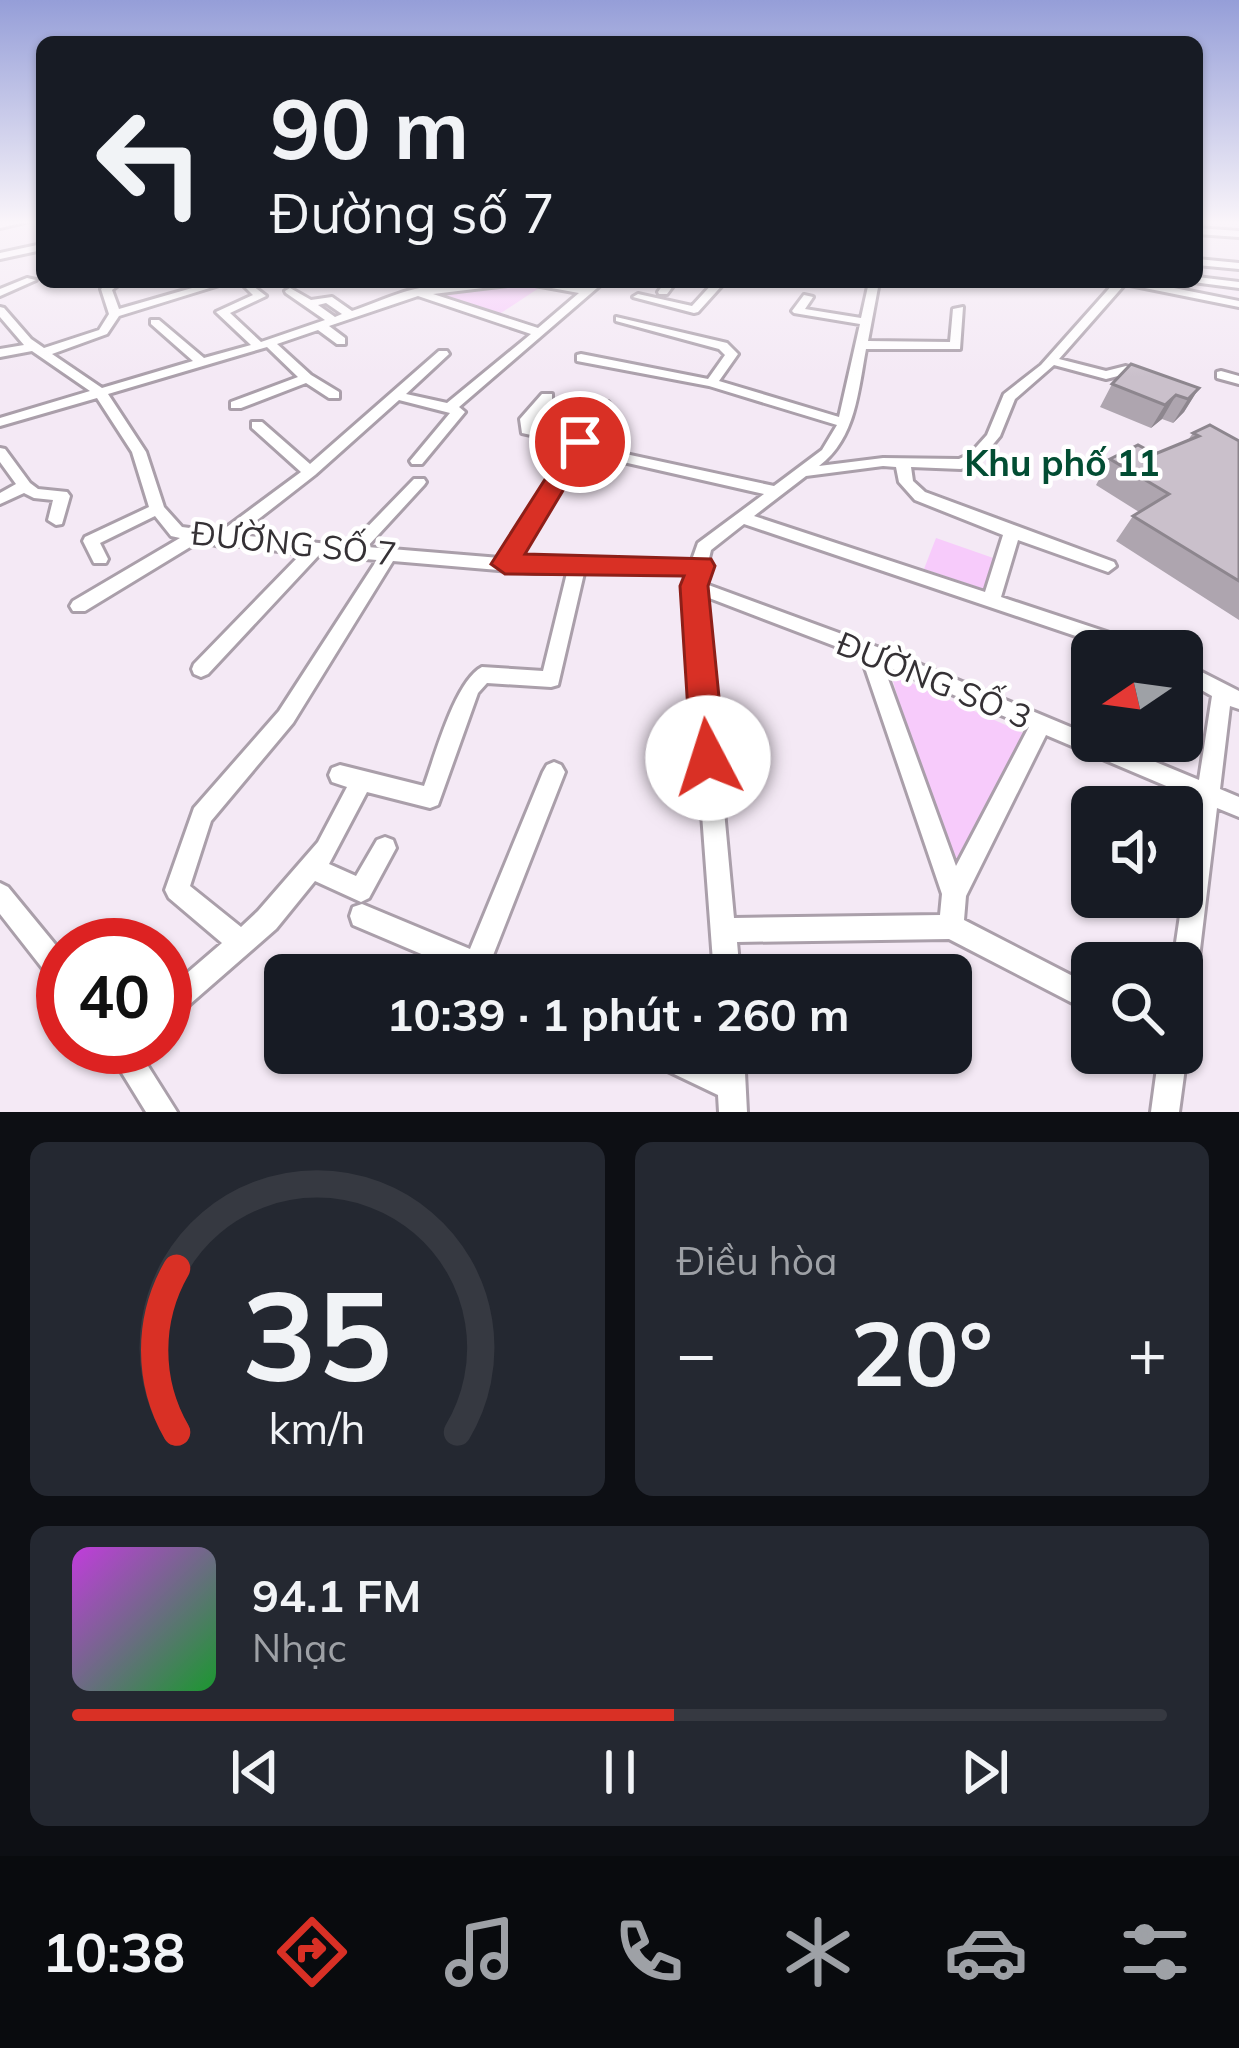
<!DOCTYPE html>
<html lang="vi">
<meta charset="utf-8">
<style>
body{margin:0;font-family:Mulish,sans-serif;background:#242831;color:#f1f3f6;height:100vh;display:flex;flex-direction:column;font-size:45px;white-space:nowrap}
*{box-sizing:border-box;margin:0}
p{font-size:39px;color:#9ea1a6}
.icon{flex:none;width:66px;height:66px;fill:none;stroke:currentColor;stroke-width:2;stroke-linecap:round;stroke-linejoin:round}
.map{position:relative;height:1112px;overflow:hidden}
.drawer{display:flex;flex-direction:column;gap:30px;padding:30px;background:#0d0f14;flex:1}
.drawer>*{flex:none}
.banner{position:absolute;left:36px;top:36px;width:1167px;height:252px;border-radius:18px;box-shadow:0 3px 9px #0004;background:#171b24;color:#f1f3f6;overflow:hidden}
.needle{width:78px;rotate:257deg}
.tools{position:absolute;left:1071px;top:630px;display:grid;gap:24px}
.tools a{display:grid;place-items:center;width:132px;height:132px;border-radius:18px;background:#171b24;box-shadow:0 3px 9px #0004;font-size:60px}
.speed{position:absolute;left:36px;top:918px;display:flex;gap:24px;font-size:60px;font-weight:700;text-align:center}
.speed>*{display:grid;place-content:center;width:156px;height:156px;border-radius:50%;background:#171b24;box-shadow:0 3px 9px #0004;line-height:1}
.speed .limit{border:18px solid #d22;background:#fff;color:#111}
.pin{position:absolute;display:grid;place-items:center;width:102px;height:102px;color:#fff;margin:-51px;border:6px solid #fff;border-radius:50%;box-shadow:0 3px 12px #0007}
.me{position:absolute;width:132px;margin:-66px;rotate:355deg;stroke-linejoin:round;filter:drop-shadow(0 0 9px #0008)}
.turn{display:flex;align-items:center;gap:42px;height:252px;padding:0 36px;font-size:54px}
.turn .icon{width:156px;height:156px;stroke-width:2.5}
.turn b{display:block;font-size:84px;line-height:102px}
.big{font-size:90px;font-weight:700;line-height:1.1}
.drawer .widget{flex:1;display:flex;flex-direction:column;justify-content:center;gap:18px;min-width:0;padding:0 42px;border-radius:18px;background:#242831}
.drawer .dial{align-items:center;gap:0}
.dial svg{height:312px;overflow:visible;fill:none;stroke:#363941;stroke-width:7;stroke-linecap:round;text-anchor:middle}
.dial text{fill:#f1f3f6;stroke:none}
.song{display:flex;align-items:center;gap:36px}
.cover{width:144px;height:144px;border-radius:18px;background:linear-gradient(135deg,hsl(290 70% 55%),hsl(130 70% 35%))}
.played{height:12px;border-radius:6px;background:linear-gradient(90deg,#d93025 55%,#363941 55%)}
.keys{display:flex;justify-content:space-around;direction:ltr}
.heat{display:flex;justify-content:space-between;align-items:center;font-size:66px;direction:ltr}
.drawer .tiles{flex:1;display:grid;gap:30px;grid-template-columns:1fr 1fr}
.widget:last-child{grid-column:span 2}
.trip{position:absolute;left:264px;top:954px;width:708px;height:120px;border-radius:18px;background:#171b24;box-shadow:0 3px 9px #0004;font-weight:700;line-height:120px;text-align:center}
.menu{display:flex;height:192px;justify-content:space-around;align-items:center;background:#090b0e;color:#9ea1a6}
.menu .icon{width:84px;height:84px}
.menu .selected{color:#d93025}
.menu b{font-size:54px;color:#f1f3f6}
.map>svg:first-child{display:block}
</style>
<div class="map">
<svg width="1239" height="1112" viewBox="0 0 1239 1112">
<rect width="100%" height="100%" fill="#f4e9f5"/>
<path fill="#f7cbfb" d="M 542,286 L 495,317 L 431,298 L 433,292 Z
M 936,538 L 999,560 L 987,590 L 924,569 Z
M 891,674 L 1028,735 L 954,894 Z"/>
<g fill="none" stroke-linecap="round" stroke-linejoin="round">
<g stroke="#aa9faa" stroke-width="6">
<path id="minor" d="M 29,221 L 0,228 L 0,222 Z
M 1197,228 L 1239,231 L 1239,237 L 1197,234 Z
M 42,244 L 42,250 L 0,259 L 0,253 Z
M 1197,259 L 1239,263 L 1239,269 L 1197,265 Z
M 1197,277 L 1239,282 L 1239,288 L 1193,282 L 1197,282 Z
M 27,278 L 36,280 L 0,296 L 0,289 Z
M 110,282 L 122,282 L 112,290 L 119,309 L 213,282 L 229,282 L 119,316 L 107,334 L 52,354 L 102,388 L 193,361 L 151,324 L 151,320 L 159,320 L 204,358 L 251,345 L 216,312 L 253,295 L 244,286 L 249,283 L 266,296 L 230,313 L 261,342 L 325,320 L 286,293 L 285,291 L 290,288 L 311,300 L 332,297 L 352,311 C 373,304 394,294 415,289 C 466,278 535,280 586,287 L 593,282 L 604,282 L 459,407 L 465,412 L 422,464 L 412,464 L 410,461 L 450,413 L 399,400 L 315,475 L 238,535 L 349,546 L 414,479 L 424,479 L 426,482 L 424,485 L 367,547 L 500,558 L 572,444 L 522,433 L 520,419 L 542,394 L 552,394 L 552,400 L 534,420 L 534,427 L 576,437 L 598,402 L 608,402 L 610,405 L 516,559 L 535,561 L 692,560 L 698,543 L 764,494 L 588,454 L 586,451 L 588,448 L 593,447 L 774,486 L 822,450 L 837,425 L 709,386 L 577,361 L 577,355 L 581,354 L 708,379 L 725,355 L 719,349 L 616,321 L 616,317 L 727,343 L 738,354 L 719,381 L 839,417 L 860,324 L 794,313 L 792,311 L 804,295 L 813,297 L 805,309 L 861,318 L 869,282 L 879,282 L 868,341 L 950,342 L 953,309 L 963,307 L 960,349 L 866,349 C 858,391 856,438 819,466 L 883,458 L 959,459 L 970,454 L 987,435 L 1004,394 L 1041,365 L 1115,282 L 1144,282 L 1239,301 L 1239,307 L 1125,284 L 1059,359 L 1106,371 L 1126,366 L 1146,372 L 1146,378 L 1126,374 L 1106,379 L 1054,365 L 1015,399 L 1000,436 L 980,460 L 961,469 L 911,467 L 913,481 L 925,492 L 1114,562 L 1116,566 L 1108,572 L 1018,540 L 1001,597 L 1149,646 L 1151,651 L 1120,651 L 744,524 L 711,550 L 703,583 L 888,651 L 1092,736 L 1092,741 L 1105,741 L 1199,780 L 1212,696 L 1182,679 L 1182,662 L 1239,691 L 1239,709 L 1230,706 L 1220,789 L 1239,797 L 1239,817 L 1217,808 L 1195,991 L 1191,1000 L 1182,1004 L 1182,963 L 1173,963 L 1197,799 L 1046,735 L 966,896 L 964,920 L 1092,986 L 1092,1013 L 949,939 L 737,942 L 740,975 L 714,975 L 685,586 L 689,572 L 584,573 L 558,685 L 551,687 L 487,683 L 478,693 L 438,805 L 430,808 L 367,792 L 329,864 L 356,876 L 377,840 L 385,837 L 393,840 L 396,848 L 369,898 L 361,902 L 315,881 L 276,929 L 174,1018 L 165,1022 L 165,992 L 222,943 L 169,898 L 165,890 L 194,808 L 279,711 L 377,560 L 319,555 L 208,674 L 201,677 L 194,674 L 192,669 L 194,664 L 301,554 L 226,544 L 220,546 L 200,541 L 85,611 L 73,611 L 70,606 L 73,601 L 180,538 L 171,536 L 155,516 L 100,543 L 108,559 L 106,563 L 94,563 L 83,541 L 85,537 L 149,507 L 132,452 L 97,398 L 0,426 L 0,418 L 90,391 L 32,351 L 0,357 L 0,349 L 24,345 L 0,317 L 0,307 L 4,308 L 31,339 L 44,348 L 99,330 L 109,314 L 101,289 ZM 524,283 L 579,293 L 538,328 L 433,294 ZM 418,296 L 531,334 L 447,403 L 406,394 L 449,354 L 447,351 L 439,351 L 310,464 L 262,422 L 252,422 L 252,428 L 301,472 L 220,532 L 182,527 L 164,507 L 146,452 L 108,394 L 267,347 L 298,377 L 231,402 L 231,408 L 241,408 L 306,383 L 329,398 L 339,398 L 339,392 L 311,375 L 277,344 L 318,330 L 337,344 L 345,344 L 345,338 L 329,326 ZM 326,303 L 342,314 L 335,317 L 318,305 ZM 883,466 L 896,467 L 899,482 L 915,500 L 1003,535 L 985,592 L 754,516 L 806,476 ZM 393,561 L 535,573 L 567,573 L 543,671 L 482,667 C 455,681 435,756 424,786 L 340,765 L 332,768 L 329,775 L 332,782 L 347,787 L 318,842 L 258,911 L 241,927 L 190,886 L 211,821 L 293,723 ZM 704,596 L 861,656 L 942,894 L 940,915 L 734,918 ZM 883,665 L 1029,727 L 956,866 Z
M 665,282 L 676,282 L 667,294 L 659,294 L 658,292 Z
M 714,282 L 725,282 L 698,312 L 694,313 L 633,297 L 638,294 L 692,306 Z
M 1221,371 L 1239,376 L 1239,384 L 1217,378 L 1217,372 Z
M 0,448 L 5,449 L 30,483 L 38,489 L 67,492 L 70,496 L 62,524 L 56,525 L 48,520 L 53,500 L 34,498 L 24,493 L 0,504 L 0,493 L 16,484 L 0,462 Z
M 554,762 L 561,765 L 565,772 L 492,958 L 510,966 L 514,975 L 471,975 L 353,925 L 350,916 L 353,907 L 362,904 L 470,949 L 543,772 L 547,765 Z
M 0,883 L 8,887 L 63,954 L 63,987 L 54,983 L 0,914 Z
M 1182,1043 L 1187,1053 L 1179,1112 L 1151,1112 L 1159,1053 L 1182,1053 Z
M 106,1047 L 136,1047 L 177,1112 L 146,1112 Z
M 647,1053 L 691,1053 L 717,1065 L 716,1053 L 744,1053 L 747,1112 L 719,1112 L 718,1095 L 651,1063 Z"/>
</g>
<use href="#minor" fill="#fff" fill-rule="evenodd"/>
</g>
<path fill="#aea5af" d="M 1112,384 L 1199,388 L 1184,412 L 1173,423 L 1162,419 L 1151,428 L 1100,407 Z
M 1193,433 L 1239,441 L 1239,620 L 1116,541 L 1133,516 L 1139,512 L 1096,485 L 1110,459 L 1155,454 L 1188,440 Z"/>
<path fill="#8d868e" d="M 1199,388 L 1184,412 L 1173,423 L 1188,399 Z
M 1176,395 L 1162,419 L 1151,428 L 1165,405 Z"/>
<path fill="#cac0cb" stroke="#8d868e" stroke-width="3" d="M 1131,364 L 1199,388 L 1188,399 L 1176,395 L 1165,405 L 1112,384 Z
M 1210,425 L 1239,441 L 1239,581 L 1133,516 L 1169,494 L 1110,459 L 1138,445 L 1155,454 L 1199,436 L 1193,433 Z"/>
<linearGradient id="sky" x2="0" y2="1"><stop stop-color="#959ed8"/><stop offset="0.59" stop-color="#faf5fa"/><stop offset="1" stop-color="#faf5fa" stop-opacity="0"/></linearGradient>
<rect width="1239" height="377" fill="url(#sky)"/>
<path fill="#d93025" stroke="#8d1f18" stroke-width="3" d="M 580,435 L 592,442 L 525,554 L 711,559 L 715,566 L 708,586 L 725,758 L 720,769 L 708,774 L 696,769 L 691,758 L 680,586 L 684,576 L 505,574 L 491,564 L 572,437 Z"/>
<g text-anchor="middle" stroke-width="9" stroke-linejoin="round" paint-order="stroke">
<g font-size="33" fill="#353135" stroke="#fff">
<text transform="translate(294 543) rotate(6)" y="12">ĐƯỜNG SỐ 7</text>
<text transform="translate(934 680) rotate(22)" y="12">ĐƯỜNG SỐ 3</text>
</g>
<g font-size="36" font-weight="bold" fill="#024d33" stroke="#fff">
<text x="1062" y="476">Khu phố 11</text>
</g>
</g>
</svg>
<div class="tools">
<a><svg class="needle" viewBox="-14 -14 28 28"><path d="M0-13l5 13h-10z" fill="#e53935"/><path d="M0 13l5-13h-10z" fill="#9ea1a6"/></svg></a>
<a><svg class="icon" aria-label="sound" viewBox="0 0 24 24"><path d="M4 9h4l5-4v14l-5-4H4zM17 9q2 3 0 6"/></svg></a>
<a><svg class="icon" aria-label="search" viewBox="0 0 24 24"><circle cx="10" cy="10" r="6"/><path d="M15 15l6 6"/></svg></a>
</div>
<div class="speed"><div class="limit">40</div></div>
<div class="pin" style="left:580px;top:442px;background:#d93025"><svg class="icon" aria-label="arrive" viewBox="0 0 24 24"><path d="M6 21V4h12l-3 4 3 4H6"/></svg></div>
<svg class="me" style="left:708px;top:758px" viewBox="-20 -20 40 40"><circle r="19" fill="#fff"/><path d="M0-13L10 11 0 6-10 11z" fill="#d93025"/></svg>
<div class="trip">10:39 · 1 phút · 260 m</div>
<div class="banner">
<div class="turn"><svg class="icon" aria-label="left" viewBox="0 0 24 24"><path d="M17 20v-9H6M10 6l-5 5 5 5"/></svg><div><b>90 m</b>Đường số 7</div></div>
</div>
</div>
<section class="drawer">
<div class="tiles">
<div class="widget dial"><svg viewBox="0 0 100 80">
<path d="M14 69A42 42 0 1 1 86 69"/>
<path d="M14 69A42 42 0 0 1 14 27" stroke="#d93025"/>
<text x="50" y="56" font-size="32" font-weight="700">35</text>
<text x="50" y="72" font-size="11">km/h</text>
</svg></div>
<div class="widget"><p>Điều hòa</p>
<div class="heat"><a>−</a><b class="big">20°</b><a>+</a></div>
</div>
<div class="widget">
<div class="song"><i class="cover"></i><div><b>94.1 FM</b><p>Nhạc</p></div></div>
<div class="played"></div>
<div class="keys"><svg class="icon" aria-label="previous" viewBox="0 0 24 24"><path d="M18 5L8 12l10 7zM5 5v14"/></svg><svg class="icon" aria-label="pause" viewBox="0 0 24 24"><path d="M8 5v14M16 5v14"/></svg><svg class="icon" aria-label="next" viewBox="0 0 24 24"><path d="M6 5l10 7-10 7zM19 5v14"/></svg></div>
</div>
</div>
</section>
<nav class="menu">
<b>10:38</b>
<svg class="icon selected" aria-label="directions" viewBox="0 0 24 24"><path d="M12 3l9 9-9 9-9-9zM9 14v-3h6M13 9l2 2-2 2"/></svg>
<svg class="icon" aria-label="music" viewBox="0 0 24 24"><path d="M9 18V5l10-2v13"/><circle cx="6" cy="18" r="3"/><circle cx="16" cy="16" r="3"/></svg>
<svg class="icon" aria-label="phone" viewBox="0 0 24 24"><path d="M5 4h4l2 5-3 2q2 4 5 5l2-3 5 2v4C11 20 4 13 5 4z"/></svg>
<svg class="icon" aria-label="climate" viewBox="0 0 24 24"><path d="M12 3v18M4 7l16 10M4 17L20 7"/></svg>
<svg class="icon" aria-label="car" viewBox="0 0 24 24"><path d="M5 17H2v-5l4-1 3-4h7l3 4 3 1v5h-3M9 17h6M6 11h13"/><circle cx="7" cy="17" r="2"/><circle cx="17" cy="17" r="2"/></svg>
<svg class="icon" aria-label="filters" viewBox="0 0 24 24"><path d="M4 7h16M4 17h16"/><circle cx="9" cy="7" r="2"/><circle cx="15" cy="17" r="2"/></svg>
</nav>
